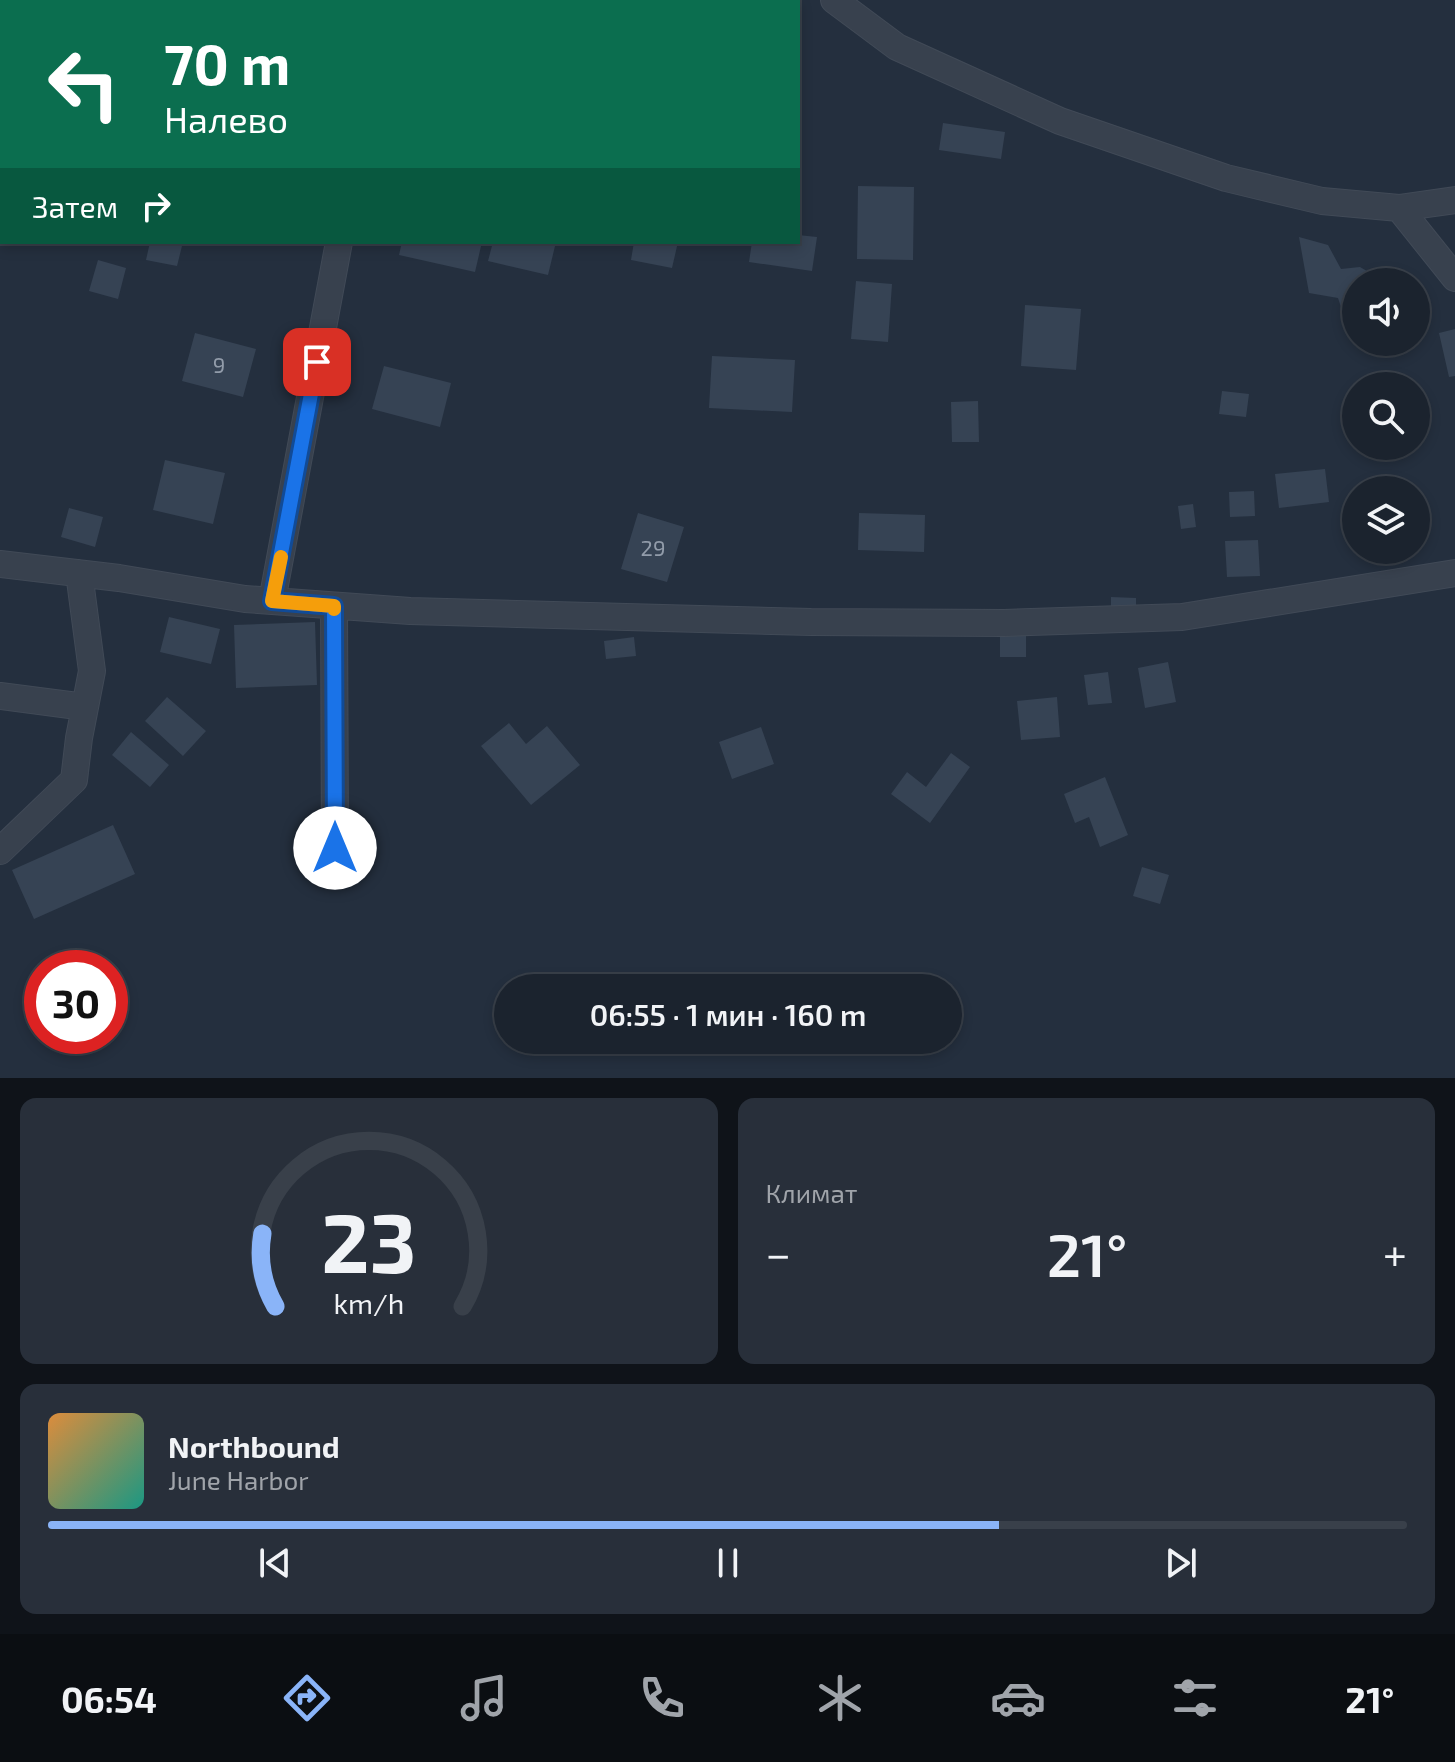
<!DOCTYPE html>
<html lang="ru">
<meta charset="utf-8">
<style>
body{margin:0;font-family:"Exo 2",sans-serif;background:#282f3a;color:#f1f3f6;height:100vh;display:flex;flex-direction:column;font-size:30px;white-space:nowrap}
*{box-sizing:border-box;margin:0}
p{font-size:26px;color:#a0a4aa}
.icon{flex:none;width:44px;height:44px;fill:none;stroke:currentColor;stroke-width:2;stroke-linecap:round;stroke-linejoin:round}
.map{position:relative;height:1078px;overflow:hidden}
.panel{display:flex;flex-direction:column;gap:20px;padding:20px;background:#0f1319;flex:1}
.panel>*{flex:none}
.hud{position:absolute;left:0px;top:0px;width:800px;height:244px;box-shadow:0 4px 12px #0003,0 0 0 2px #39404a;background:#0b6e4f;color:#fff;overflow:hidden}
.tools{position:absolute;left:1342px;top:268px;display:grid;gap:16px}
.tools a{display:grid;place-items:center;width:88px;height:88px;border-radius:50%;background:#1b232e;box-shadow:0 4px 12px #0003,0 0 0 2px #39404a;font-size:40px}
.speed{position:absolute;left:24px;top:950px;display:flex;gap:16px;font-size:40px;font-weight:700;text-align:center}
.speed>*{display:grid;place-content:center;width:104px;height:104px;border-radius:50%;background:#1b232e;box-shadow:0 4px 12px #0003,0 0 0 2px #39404a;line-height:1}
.speed .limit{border:12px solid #d22;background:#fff;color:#111}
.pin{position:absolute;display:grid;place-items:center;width:68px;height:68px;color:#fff;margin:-34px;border-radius:16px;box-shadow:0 4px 12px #0006}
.me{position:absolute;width:88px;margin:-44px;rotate:0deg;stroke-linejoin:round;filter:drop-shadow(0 0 6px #0008)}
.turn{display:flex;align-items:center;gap:28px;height:168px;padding:0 32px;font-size:36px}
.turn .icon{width:104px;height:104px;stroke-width:2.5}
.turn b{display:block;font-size:56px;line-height:68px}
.then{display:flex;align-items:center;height:76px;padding:0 32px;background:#0003;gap:16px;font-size:30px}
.big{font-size:60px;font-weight:600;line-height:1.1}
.panel .widget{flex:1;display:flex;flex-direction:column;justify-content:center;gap:12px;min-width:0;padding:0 28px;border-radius:16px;background:#282f3a}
.panel .dial{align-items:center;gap:0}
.dial svg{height:208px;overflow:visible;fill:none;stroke:#39404a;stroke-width:7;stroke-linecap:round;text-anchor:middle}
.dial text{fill:#f1f3f6;stroke:none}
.song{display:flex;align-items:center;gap:24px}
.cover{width:96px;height:96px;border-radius:12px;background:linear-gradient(135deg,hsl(30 70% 55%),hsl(170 70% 35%))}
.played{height:8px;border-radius:4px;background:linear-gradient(90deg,#8ab4f8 70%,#39404a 70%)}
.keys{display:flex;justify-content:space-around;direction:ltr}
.heat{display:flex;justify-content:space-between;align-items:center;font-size:44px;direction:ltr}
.panel .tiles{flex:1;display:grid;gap:20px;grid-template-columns:1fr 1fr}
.widget:last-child{grid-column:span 2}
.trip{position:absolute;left:494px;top:974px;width:468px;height:80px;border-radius:40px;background:#1b232e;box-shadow:0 4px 12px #0003,0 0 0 2px #39404a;font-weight:600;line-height:80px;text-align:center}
.dock{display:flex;height:128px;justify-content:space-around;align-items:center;background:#0b0e12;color:#a0a4aa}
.dock .icon{width:56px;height:56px}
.dock .on{color:#8ab4f8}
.dock b{font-size:36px;color:#f1f3f6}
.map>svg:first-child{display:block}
</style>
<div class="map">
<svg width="1455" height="1078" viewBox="0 0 1455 1078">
<rect width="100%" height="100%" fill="#242f3e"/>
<path fill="#364354" d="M 943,123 L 1005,132 L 1001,159 L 939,150 Z
M 858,186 L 914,187 L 913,260 L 857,259 Z
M 798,235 L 817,237 L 812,271 L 749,262 L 752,242 L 798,242 Z
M 1299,237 L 1328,245 L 1341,269 L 1360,267 L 1372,274 L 1373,282 L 1356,282 L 1356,323 L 1344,316 L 1338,298 L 1309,293 Z
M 150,242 L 183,242 L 177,266 L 146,260 Z
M 402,242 L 482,242 L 475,272 L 399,255 Z
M 493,242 L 556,242 L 548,275 L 488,261 Z
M 634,242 L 678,242 L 672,268 L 631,260 Z
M 98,260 L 126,268 L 118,299 L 89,291 Z
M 856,281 L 892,284 L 888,342 L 851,339 Z
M 1025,305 L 1081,309 L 1076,370 L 1021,366 Z
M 1455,329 L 1455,376 L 1449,377 L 1439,333 Z
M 195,333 L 256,349 L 243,397 L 182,381 Z
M 712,356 L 795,360 L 792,412 L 709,408 Z
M 384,366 L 451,383 L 440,427 L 372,409 Z
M 1222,391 L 1249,394 L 1246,417 L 1219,414 Z
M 978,401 L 979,442 L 952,442 L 951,402 Z
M 165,460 L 225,473 L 213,524 L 153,510 Z
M 1325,469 L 1329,502 L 1279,508 L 1275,474 Z
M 1254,491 L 1255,516 L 1230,517 L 1229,492 Z
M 1193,504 L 1196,527 L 1181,529 L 1178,506 Z
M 69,508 L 103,517 L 95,547 L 61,537 Z
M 638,513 L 684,527 L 667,582 L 621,569 Z
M 859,513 L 925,515 L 924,552 L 858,550 Z
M 1258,540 L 1260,576 L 1227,577 L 1225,541 Z
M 1111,597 L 1136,598 L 1136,613 L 1111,613 Z
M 169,617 L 220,629 L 211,664 L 160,652 Z
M 315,622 L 317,685 L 236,688 L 234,625 Z
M 1000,634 L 1026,635 L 1026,657 L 1000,657 Z
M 634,637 L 636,656 L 606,659 L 604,641 Z
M 1168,662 L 1176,702 L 1145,708 L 1138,668 Z
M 1108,672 L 1112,703 L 1088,705 L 1084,675 Z
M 167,697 L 206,731 L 183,756 L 145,721 Z
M 1057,697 L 1060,737 L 1021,740 L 1017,701 Z
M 509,723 L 526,744 L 547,726 L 580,765 L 531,805 L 481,746 Z
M 761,727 L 774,764 L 732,779 L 719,742 Z
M 131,732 L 169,765 L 150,787 L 112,755 Z
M 951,753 L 970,767 L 930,823 L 891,794 L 907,772 L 926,787 Z
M 1105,777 L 1128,835 L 1100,847 L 1089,817 L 1075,823 L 1064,794 Z
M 113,825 L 135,874 L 34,919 L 12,870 Z
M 1142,867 L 1169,875 L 1160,904 L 1133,896 Z"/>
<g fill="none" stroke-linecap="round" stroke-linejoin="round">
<g stroke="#414a57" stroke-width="28">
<path id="minor" d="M 834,0 L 897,47 L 1060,121 L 1226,178 L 1322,201 L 1399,208 L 1455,200
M 390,2 L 391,0
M 1399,208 L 1455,278
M 0,564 L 119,578 L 245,599 L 410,611 L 811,622 L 1004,623 L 1182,617 L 1455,573
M 272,601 L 339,242
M 334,606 L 335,848
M 0,696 L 85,707
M 0,851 L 74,780 L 79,738 L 92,671 L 79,573"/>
</g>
<use href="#minor" stroke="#38414e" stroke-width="26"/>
</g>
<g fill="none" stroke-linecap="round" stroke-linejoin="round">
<g stroke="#114b97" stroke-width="20">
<path id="route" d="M 317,362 L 272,601 L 334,606 L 335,848"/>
</g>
<use href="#route" stroke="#1a73e8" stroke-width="14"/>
<path stroke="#f59e0b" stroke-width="14" d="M 281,557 L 272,601 L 334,606 L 334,609"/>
</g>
<g text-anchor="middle" stroke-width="8" stroke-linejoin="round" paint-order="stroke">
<g font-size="22" fill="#929caa">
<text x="219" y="373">9</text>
<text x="653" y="556">29</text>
</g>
</g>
</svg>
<div class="tools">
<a><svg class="icon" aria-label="sound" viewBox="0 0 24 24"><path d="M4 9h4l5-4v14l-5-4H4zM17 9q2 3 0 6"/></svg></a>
<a><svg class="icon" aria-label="search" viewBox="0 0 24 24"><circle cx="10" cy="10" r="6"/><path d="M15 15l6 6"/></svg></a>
<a><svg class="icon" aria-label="layers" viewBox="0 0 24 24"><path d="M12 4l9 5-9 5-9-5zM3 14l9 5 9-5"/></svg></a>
</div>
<div class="speed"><div class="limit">30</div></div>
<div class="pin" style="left:317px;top:362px;background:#d93025"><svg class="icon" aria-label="arrive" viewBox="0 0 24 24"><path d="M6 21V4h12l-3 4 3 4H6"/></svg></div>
<svg class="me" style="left:335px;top:848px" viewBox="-20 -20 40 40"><circle r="19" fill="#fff"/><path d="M0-13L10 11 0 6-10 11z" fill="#1a73e8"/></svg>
<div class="trip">06:55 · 1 мин · 160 m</div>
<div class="hud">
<div class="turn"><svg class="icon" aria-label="left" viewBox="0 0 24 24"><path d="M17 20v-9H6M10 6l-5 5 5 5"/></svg><div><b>70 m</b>Налево</div></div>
<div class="then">Затем<svg class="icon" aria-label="right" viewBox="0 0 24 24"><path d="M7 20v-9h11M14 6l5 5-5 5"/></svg></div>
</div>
</div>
<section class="panel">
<div class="tiles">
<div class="widget dial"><svg viewBox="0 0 100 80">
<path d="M14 69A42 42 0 1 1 86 69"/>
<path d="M14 69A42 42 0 0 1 9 41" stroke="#8ab4f8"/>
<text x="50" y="56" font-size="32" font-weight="700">23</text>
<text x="50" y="72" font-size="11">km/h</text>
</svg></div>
<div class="widget"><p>Климат</p>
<div class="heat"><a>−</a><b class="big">21°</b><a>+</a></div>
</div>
<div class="widget">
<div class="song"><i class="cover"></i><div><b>Northbound</b><p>June Harbor</p></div></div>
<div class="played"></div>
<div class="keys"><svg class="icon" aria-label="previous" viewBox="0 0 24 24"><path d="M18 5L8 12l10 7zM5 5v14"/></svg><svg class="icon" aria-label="pause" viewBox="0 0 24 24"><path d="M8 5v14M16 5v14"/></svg><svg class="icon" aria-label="next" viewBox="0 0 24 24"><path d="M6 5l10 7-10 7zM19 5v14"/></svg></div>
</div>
</div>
</section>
<nav class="dock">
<b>06:54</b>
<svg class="icon on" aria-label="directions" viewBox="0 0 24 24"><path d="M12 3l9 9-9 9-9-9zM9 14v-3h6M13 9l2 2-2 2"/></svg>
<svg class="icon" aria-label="music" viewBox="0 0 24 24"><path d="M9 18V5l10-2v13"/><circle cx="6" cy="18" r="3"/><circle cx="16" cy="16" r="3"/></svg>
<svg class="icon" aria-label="phone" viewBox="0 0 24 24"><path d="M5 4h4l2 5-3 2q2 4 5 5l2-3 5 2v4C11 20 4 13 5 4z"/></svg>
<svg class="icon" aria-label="climate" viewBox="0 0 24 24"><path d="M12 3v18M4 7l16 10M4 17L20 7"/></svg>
<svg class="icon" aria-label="car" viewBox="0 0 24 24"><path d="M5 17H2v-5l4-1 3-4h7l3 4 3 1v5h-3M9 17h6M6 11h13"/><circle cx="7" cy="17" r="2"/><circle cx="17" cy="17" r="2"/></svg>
<svg class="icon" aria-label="filters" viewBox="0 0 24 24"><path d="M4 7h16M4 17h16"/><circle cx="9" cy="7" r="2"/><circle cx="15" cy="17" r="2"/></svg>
<b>21°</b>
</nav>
